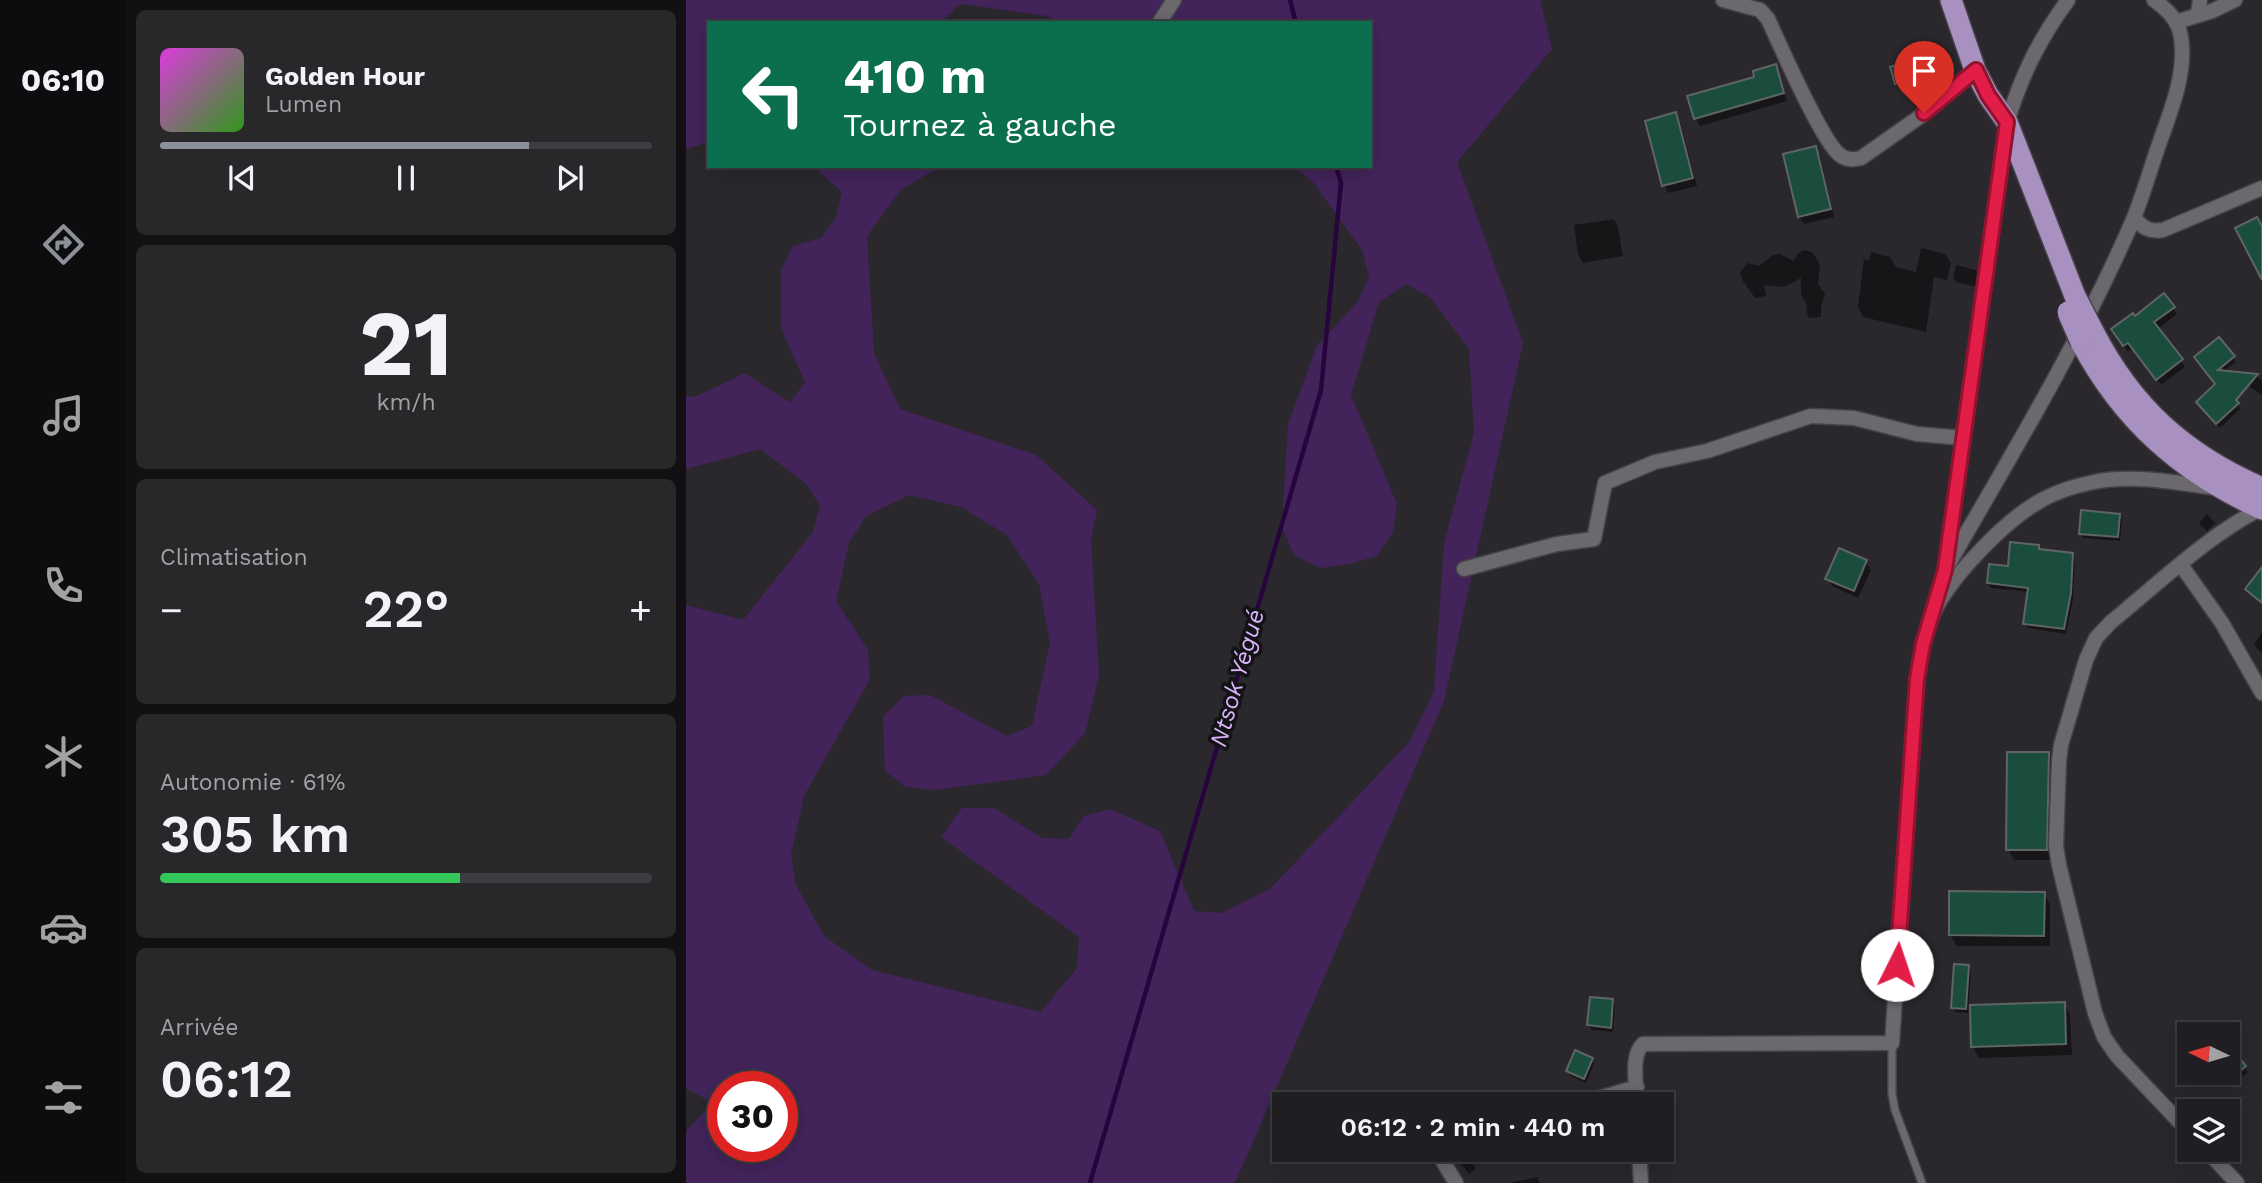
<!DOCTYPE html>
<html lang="fr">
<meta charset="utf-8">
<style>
body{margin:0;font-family:"Work Sans",sans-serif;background:#28272a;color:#f1f3f6;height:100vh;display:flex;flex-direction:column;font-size:26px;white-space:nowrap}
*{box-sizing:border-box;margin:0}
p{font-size:23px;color:#a2a2a5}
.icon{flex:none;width:38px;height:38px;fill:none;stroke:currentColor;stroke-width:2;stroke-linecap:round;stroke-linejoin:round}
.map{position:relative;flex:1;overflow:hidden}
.side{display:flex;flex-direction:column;gap:10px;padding:10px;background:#121013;width:560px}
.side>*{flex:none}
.guide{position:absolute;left:21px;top:21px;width:665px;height:147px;border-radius:0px;box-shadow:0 4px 18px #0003,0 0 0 2px #3d3c40;background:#0b6e4f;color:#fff;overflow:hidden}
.needle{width:46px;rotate:275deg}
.tools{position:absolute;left:1491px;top:1022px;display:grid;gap:14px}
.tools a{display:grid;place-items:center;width:63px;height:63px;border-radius:0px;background:#201e22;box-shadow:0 4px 18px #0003,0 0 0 2px #3d3c40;font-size:35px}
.speed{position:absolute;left:21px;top:1071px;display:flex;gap:14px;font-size:35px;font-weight:700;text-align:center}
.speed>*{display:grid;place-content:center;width:91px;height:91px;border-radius:50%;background:#201e22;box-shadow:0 4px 18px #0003,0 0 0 2px #3d3c40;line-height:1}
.speed .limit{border:10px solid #d22;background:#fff;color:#111}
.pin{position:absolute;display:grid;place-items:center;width:60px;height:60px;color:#fff;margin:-72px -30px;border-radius:50% 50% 50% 0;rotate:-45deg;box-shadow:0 0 7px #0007}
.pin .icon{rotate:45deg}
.me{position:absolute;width:77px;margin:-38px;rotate:4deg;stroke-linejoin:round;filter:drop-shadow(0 0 5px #0008)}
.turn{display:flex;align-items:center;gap:24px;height:147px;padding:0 21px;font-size:32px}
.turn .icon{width:91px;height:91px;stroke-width:2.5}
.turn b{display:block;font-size:49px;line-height:60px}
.big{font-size:52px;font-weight:600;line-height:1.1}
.side .card{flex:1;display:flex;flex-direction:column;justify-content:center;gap:10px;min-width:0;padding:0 24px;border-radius:10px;background:#28272a}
.side .dial{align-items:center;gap:0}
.dial b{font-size:91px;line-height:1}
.song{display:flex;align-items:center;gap:21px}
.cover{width:84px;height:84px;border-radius:10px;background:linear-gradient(135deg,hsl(300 70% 55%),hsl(110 70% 35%))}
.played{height:7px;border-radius:4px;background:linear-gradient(90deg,#8c9099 75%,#3d3c40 75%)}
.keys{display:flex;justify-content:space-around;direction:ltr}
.heat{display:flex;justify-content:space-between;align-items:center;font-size:38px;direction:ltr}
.charge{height:10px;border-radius:5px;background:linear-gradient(90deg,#34c759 61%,#3d3c40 0)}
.trip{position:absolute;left:586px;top:1092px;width:402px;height:70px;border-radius:0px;background:#201e22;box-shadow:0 4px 18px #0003,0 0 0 2px #3d3c40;font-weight:600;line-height:70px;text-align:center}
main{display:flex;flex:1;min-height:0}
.menu{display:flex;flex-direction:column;width:126px;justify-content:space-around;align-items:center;background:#0d0c0e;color:#a2a2a5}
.menu .icon{width:49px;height:49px}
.menu .selected{color:#8c9099}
.menu b{font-size:32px;color:#f1f3f6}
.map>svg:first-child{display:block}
</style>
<main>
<nav class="menu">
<b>06:10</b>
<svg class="icon selected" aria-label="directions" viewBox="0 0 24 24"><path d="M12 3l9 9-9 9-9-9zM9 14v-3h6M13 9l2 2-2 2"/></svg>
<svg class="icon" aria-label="music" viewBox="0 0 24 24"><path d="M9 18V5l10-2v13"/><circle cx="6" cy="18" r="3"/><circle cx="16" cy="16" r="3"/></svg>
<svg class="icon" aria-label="phone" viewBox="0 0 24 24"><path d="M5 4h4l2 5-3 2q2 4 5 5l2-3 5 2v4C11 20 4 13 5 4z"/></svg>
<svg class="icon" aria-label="climate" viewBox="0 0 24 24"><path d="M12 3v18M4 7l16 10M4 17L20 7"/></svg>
<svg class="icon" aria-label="car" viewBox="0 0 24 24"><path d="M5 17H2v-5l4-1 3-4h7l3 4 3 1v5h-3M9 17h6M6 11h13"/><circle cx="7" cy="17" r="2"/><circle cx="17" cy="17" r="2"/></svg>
<svg class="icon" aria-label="filters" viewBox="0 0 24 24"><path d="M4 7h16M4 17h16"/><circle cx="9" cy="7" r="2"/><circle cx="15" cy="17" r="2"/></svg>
</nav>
<section class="side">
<div class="card">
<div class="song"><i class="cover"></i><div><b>Golden Hour</b><p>Lumen</p></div></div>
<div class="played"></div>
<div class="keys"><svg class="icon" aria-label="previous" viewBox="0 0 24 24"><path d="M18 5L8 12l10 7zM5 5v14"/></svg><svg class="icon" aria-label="pause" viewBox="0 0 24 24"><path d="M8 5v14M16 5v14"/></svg><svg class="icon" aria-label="next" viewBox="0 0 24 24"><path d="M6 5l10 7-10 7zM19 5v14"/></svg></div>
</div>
<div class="card dial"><b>21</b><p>km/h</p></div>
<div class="card"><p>Climatisation</p>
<div class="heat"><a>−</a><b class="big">22°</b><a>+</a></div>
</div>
<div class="card"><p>Autonomie · 61%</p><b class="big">305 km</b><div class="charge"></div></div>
<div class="card"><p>Arrivée</p><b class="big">06:12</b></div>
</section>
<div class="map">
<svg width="1576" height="1183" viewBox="0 0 1576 1183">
<rect width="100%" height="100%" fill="#2b282d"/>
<path fill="#42245b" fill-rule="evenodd" d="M 0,0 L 854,0 L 866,49 L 771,162 L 837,343 L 758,701 L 549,1183 L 0,1183 L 0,1131 L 27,1103 L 0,1088 L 0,605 L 57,620 L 127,532 L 134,505 L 119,483 L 74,449 L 0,469 L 0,396 L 9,397 L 59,373 L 104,403 L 119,382 L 95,328 L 95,270 L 107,246 L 135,238 L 150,218 L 156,192 L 127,166 L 255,166 L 215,190 L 181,236 L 188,353 L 214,409 L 350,455 L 411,510 L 405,539 L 413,675 L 399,733 L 360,775 L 248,790 L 220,787 L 199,771 L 197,717 L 218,696 L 244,695 L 321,736 L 346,726 L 364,643 L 353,584 L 321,535 L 275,507 L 223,495 L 180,516 L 163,543 L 150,601 L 182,650 L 184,679 L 118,796 L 105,855 L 110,885 L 138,936 L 186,970 L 355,1012 L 391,968 L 393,937 L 255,837 L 276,808 L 308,808 L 356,838 L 383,839 L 398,816 L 424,809 L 474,831 L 508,911 L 536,913 L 585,888 L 724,741 L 748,691 L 758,543 L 788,433 L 783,349 L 745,298 L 721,284 L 693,302 L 665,395 L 711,504 L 707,532 L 691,556 L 663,564 L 635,568 L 608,555 L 596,526 L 602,424 L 631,346 L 671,303 L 683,277 L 676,250 L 627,182 L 607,166 L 684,166 L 684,23 L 373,23 L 361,16 L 274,4 L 254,23 L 23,23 L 23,142 L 0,149 ZM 37,1087 L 96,1087 L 96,1146 L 37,1146 Z"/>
<path fill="#0007" d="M 1089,66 L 1101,101 L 1014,126 L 1009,118 Z
M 1231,66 L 1236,82 L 1214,89 L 1206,68 Z
M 989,114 L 994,122 L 1011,186 L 982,193 L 978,185 Z
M 1129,149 L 1134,156 L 1148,217 L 1118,224 L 1113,216 Z
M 928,219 L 932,227 L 937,256 L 897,263 L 892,255 L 888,225 Z
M 1235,248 L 1259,254 L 1265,263 L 1261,280 L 1248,277 L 1240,332 L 1177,317 L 1172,307 L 1178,259 L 1183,261 L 1185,252 L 1204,257 L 1210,267 L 1230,272 Z
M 1119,250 L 1127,253 L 1134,265 L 1132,284 L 1139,294 L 1135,306 L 1135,317 L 1123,318 L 1121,313 L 1120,303 L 1115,294 L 1115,278 L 1098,287 L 1078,285 L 1080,296 L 1069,298 L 1057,281 L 1054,273 L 1061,263 L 1073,266 L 1087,255 L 1094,254 L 1108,261 L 1112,253 Z
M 1270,265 L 1290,270 L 1293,275 L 1291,287 L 1270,282 L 1267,278 Z
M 1487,308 L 1491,314 L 1472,329 L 1499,367 L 1475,385 L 1447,348 L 1442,352 L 1431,336 L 1449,318 Z
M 1520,356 L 1547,357 L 1550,362 L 1539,370 Z
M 1547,375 L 1569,375 L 1576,380 L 1576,395 Z
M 1512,403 L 1552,404 L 1554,409 L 1534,428 Z
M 1521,514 L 1529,523 L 1521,531 L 1513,523 Z
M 1433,515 L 1436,520 L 1434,541 L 1397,538 L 1394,533 Z
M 1352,547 L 1355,551 L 1386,555 L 1389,560 L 1387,599 L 1380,634 L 1342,628 L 1339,623 L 1343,592 L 1305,588 L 1302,583 Z
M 1180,562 L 1185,570 L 1172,598 L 1146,586 L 1141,578 Z
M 1576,632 L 1576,653 L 1568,645 Z
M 1362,754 L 1368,765 L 1366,860 L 1328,860 L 1322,849 Z
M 1358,893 L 1364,904 L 1364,946 L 1271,946 L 1264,935 Z
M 1282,966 L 1285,971 L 1282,1013 L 1269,1012 L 1267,1007 Z
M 926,1000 L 929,1005 L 927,1032 L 906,1030 L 903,1025 Z
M 1378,1004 L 1384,1015 L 1386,1055 L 1293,1058 L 1287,1047 Z
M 1543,1049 L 1562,1072 L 1552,1081 L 1542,1069 Z
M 905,1059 L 908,1064 L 900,1083 L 885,1076 L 882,1071 Z
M 779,1155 L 790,1168 L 783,1174 L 772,1160 Z
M 851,1177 L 854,1183 L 823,1183 Z"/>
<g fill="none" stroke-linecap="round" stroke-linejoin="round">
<path stroke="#27043e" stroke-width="4.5" d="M 604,0 L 610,23
M 404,1183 L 635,390 L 655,183 L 650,166"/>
</g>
<path fill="#1a4d3e" stroke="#5e6562" stroke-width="2" d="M 1229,59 L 1235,76 L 1209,84 L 1204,67 Z
M 1090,64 L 1098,93 L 1008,119 L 1001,96 L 1068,77 L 1067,71 Z
M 990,112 L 1007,178 L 976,186 L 959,121 Z
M 1130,146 L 1145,209 L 1112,217 L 1097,154 Z
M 1571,217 L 1576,226 L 1576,280 L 1549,228 Z
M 1478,293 L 1489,307 L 1468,322 L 1497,359 L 1470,380 L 1442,343 L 1437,346 L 1425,329 L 1447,313 L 1449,316 Z
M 1533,337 L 1549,356 L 1532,370 L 1572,374 L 1550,400 L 1553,403 L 1530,424 L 1510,402 L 1529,384 L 1508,357 Z
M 1395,510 L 1434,514 L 1432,537 L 1393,534 Z
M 1324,542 L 1353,545 L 1353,549 L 1387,553 L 1385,593 L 1378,629 L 1337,624 L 1342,588 L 1301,583 L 1303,564 L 1322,566 Z
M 1153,548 L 1181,560 L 1168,591 L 1139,579 Z
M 1576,567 L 1576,603 L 1559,589 Z
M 1321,752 L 1363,752 L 1361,850 L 1320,850 Z
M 1263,891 L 1359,892 L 1358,936 L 1263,935 Z
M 1268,964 L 1283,965 L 1280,1009 L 1265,1008 Z
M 904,997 L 927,999 L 925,1028 L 901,1025 Z
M 1379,1002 L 1380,1044 L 1285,1047 L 1284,1005 Z
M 1542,1044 L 1560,1066 L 1548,1077 L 1542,1070 Z
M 889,1050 L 907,1058 L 898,1079 L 880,1071 Z"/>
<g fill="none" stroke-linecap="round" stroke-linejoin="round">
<g stroke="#454348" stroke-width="10">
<path id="lane" d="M 1206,1043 L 1206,1094 L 1209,1110 L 1236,1183"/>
</g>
<g stroke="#454348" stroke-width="17">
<path id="street" d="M 1037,0 L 1074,10 L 1082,19 C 1094,45 1136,142 1154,155 C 1160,160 1167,160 1175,158 L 1239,113 L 1289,70
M 1512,14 L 1514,0
M 1490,22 L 1526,11 L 1549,0
M 473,23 L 488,0
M 1448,218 C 1457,228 1463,232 1477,230 L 1576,188
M 1495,565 L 1536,623 L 1576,693
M 778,569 L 871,544 L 908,539 L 919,483 L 969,462 L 1021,451 L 1125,416 L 1168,418 L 1231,434 L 1277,438
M 1259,570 C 1325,456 1394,342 1447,220 C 1456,198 1463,174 1471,150 C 1483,115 1501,75 1495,37 C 1492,20 1482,10 1468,0
M 1251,601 L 1259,570 L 1321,122 C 1336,75 1352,41 1382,0
M 893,1104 L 951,1087
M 951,1104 C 951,1087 944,1056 957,1044 L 1206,1043 L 1231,679 C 1235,657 1238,633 1248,612 C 1264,578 1316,524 1349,504 C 1366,493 1388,486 1408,482 C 1448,474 1491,483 1530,488
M 1503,1132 L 1431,1056 L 1418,1037 L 1409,1013 L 1373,865 L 1370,846 L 1373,761 L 1375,745 L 1400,660 L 1410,638 L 1425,622 C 1473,583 1520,537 1574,509
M 750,1150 L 770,1183
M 953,1150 L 955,1183
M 1520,1150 L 1551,1183"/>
</g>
<g stroke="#454348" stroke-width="24">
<path id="primary" d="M 1265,0 L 1289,70 L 1302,95 L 1321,122 L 1389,296
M 1407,331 C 1446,407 1498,454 1576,488
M 1395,342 C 1437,421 1495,472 1576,509"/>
</g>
<use href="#lane" stroke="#6b686e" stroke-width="7"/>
<use href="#street" stroke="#6b686e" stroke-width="14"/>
<use href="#primary" stroke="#a890c0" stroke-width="21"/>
<g stroke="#454348" stroke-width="24" stroke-linecap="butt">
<path id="primary-bridge" d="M 1389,296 L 1407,331
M 1382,312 L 1395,342"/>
</g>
<use href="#primary-bridge" stroke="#a890c0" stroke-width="21"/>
</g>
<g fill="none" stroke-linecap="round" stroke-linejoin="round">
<g stroke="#92132f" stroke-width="18">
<path id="route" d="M 1211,965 L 1231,679 L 1237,644 L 1259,570 L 1321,122 L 1302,95 L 1290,70 L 1238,113"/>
</g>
<use href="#route" stroke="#e11d48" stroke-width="12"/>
</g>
<g text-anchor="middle" stroke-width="7" stroke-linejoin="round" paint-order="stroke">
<g font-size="24" font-style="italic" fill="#d8b4fc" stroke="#131214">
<text transform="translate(551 678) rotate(-74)" y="8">Ntsok Yégué</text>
</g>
</g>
</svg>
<div class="tools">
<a><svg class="needle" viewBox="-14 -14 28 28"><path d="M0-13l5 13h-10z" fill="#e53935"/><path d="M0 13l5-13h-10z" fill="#a2a2a5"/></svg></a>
<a><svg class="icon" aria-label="layers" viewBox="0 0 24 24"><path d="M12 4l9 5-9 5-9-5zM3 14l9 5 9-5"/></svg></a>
</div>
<div class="speed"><div class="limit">30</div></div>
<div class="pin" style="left:1238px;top:113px;background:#d93025"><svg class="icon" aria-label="arrive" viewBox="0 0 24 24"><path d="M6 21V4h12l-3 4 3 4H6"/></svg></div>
<svg class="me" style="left:1211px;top:965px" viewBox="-20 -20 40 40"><circle r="19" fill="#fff"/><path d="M0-13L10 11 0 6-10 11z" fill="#e11d48"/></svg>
<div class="trip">06:12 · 2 min · 440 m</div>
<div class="guide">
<div class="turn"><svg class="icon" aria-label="left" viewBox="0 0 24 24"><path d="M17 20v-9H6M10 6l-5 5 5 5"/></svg><div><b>410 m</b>Tournez à gauche</div></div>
</div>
</div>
</main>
